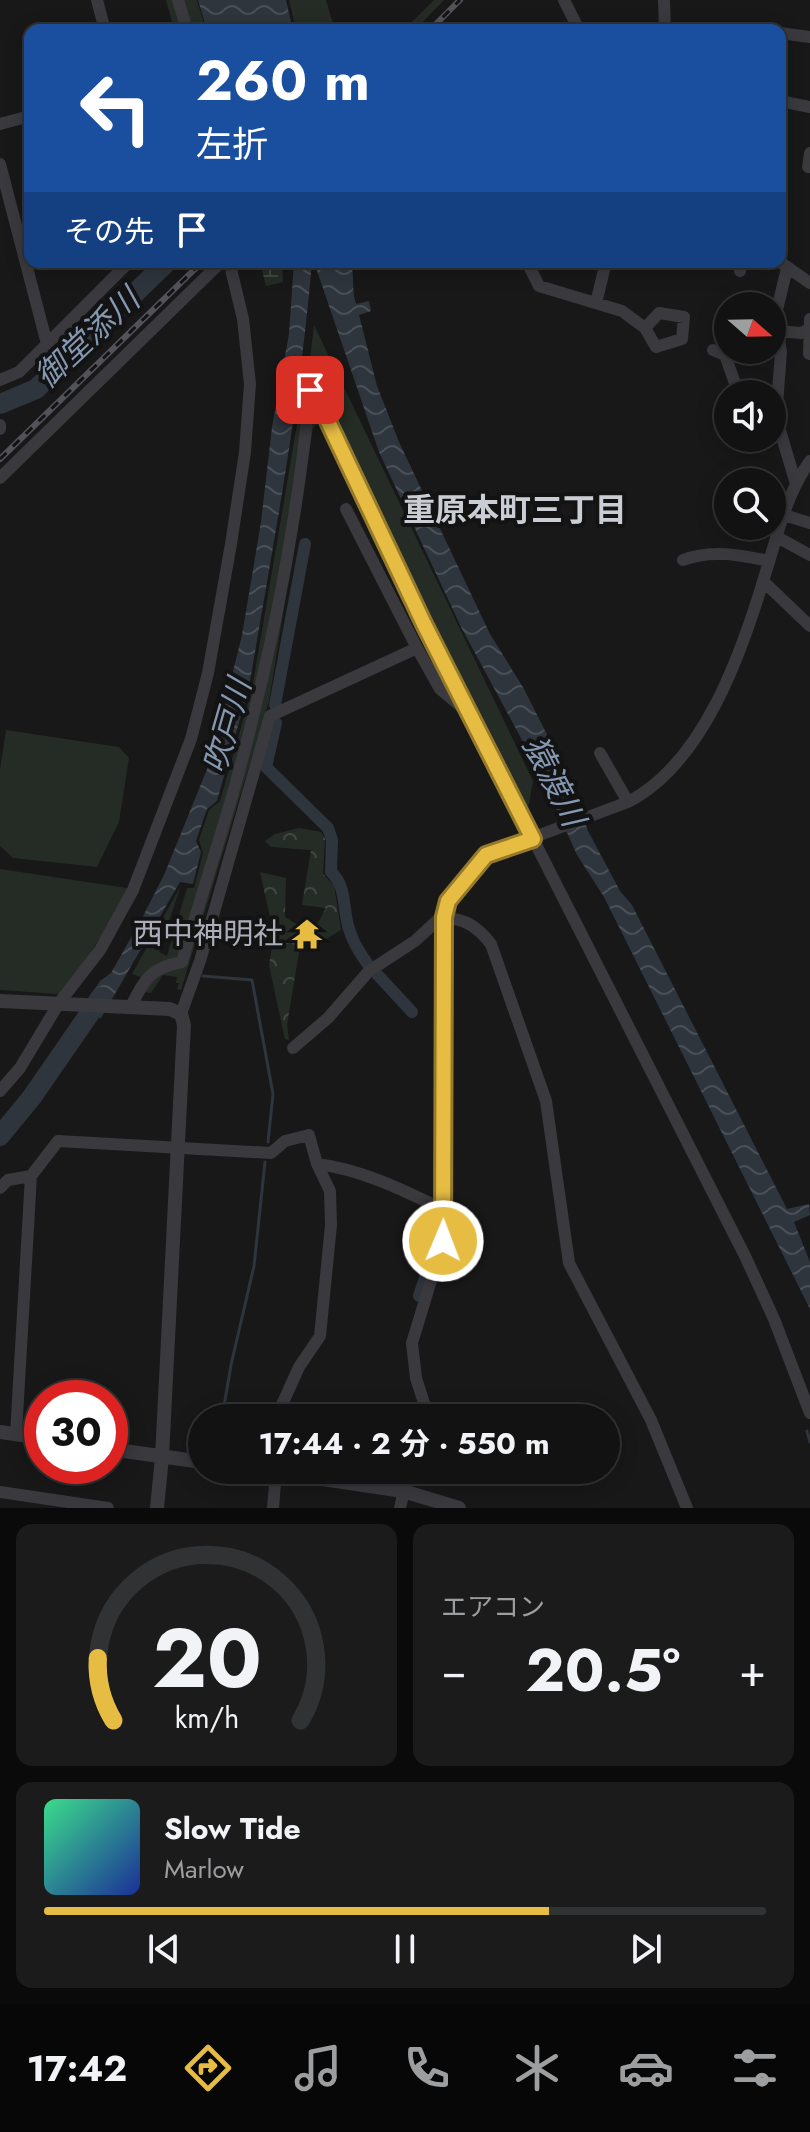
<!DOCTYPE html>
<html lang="ja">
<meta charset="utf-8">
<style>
body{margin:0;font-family:Jost,"Noto Sans JP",sans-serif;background:#1b1b1c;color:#f1f3f6;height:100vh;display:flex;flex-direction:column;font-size:30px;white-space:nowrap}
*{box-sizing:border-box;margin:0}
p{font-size:26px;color:#9c9ea0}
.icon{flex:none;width:44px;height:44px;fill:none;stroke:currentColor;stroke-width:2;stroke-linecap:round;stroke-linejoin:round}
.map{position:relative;height:1508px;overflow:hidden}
.sheet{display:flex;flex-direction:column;gap:16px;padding:16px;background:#0a0a0a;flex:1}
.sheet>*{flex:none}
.guide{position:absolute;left:24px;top:24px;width:762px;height:244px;border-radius:16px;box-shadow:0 4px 20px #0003,0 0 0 2px #313233;background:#1a4fa0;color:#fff;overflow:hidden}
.needle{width:52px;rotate:110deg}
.controls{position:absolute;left:714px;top:292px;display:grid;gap:16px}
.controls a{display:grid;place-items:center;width:72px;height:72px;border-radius:50%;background:#121213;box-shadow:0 4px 20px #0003,0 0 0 2px #313233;font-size:40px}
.speed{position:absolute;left:24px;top:1380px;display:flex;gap:16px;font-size:40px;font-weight:700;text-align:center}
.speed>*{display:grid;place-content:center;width:104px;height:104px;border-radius:50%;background:#121213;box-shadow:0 4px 20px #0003,0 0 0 2px #313233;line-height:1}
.speed .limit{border:12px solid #d22;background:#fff;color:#111}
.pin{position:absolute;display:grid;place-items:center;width:68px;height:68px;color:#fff;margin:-34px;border-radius:16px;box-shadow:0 4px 12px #0006}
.me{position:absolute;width:88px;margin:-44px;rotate:1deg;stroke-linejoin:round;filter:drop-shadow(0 0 6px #0008)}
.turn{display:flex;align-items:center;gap:28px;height:168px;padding:0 40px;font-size:36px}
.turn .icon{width:104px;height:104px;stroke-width:2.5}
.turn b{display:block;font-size:56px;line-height:68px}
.then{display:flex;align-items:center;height:76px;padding:0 40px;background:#0003;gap:16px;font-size:30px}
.big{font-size:60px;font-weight:700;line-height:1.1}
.sheet .widget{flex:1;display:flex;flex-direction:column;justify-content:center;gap:12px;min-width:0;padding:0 28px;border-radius:16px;background:#1b1b1c}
.sheet .dial{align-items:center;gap:0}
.dial svg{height:208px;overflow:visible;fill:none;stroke:#313233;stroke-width:7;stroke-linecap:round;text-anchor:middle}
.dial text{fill:#f1f3f6;stroke:none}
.song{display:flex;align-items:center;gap:24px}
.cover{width:96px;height:96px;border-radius:12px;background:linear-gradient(135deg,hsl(150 70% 55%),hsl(230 70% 35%))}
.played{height:8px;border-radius:4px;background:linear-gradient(90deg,#e6bc42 70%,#313233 70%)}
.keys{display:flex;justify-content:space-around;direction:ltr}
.heat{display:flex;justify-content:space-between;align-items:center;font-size:44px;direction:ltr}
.sheet .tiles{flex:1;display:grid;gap:16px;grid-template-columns:1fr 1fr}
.widget:last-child{grid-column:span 2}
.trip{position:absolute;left:188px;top:1404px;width:432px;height:80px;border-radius:40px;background:#121213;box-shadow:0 4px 20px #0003,0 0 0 2px #313233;font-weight:700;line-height:80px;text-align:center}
.menu{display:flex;height:128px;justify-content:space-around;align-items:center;background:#070708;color:#9c9ea0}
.menu .icon{width:56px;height:56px}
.menu .active{color:#e6bc42}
.menu b{font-size:36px;color:#f1f3f6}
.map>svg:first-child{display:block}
</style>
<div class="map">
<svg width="810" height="1508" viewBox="0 0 810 1508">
<defs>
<pattern id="forest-crowns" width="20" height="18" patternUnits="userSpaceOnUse" patternTransform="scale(2)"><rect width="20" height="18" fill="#242c25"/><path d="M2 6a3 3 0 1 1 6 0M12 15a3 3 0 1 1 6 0" fill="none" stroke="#414843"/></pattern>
<pattern id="wetland-marsh" width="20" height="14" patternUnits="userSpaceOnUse" patternTransform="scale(2)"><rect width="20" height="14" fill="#242c25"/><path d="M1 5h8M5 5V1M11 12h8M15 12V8" fill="none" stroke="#414843"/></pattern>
<pattern id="water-waves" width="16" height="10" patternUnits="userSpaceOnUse" patternTransform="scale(2)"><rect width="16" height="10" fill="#2e353d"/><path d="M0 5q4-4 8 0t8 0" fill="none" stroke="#4a5057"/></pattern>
</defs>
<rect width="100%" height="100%" fill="#181819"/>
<path fill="#242c25" d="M 166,0 L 197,0 L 206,30 L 174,30 Z
M 289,0 L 326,0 L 335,30 L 296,30 Z
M 434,0 L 444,0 L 415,30 L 404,30 Z
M 314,325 L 533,781 L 527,815 L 456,697 L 441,681 L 319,423 L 313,428 L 269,701 L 181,990 L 177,989 L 179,983 L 176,983 L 177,977 L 163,975 L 151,993 L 134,991 L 144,978 L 132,974 L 181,885 L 159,952 L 167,956 L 187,888 L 194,888 L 203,853 L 199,840 L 209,810 L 220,801 L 252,689 L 303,389 L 307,383 Z
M 6,730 L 119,747 L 129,758 L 119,822 L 97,867 L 13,858 L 0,846 L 0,770 Z
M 0,869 L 127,888 C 110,926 87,958 63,992 L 57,994 L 0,990 Z"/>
<path fill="url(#forest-crowns)" d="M 299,828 L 321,832 L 325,839 L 323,874 L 334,885 L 341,930 L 314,946 L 312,934 L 326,908 L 302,905 L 311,850 L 271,847 L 265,841 L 275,834 Z
M 260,872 L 286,878 L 285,917 L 303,928 L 287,1025 L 289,1040 L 285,1039 L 269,965 L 274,935 Z"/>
<path fill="url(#wetland-marsh)" d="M 186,0 L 195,0 L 198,12 L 208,30 L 194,30 Z
M 260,262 L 282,262 L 283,282 L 266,286 Z"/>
<path fill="url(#water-waves)" d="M 198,0 L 286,0 L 293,30 L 207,30 Z
M 294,262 L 312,262 C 300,405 273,545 249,687 L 217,801 L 207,809 L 196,841 L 201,852 L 193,884 L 180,882 L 101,1018 L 76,1016 L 100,981 L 111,973 L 141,920 L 164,875 L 212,757 L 242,635 L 261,522 L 272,427 L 289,334 Z
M 314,262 L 351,262 C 355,277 351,290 356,304 L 369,301 L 371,311 L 359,315 L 377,386 L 399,442 L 490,634 L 524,689 L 565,770 L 588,831 L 620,891 L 632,905 L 787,1209 L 809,1204 L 810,1215 L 794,1222 L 810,1262 L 810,1309 L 604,897 L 577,855 L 542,777 L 462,629 L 379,452 Z"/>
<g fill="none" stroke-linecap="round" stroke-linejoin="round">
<path stroke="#2e353d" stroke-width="3" d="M 203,976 L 252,980 L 273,1094 L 268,1142
M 222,1418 L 231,1365 L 254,1266 L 265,1162
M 807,1431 L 810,1442"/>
<path stroke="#2e353d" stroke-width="12" d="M 275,705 L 305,544
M 276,723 L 266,767 L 328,828 L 332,840 L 331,872 C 348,887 342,912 350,932 C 354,945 361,955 369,966
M 375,972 L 412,1012
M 419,1296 L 437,1242"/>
<path stroke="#2e353d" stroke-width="20" d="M 0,404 L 36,389 L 167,262
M 0,1136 L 32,1097 L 101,997"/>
<path stroke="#39393e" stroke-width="12" d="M 97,0 L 105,30
M 178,0 L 187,30
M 564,0 L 579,30
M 664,0 L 665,30
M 780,33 L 810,37
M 780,101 L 810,107
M 0,124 L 30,116
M 810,153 L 808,167 L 810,167
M 0,164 L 47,344
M 527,262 L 539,286 L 622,311 L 645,328 L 656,347 L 682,339 L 684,317 L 659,313 L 645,328
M 780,262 L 810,283
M 787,268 L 775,318 L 781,352 L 776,417 L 796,484
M 740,271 L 741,262
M 596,303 L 606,262
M 777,331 L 801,333 L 809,329
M 713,350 L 725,355 L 736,386 L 762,390 L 765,394
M 809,354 L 810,319
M 0,380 L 19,372 L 129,262
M 0,425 L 0,429
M 0,478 L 220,263 L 230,265 L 243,319 L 250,384 L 245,452 L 231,544 L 208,673 L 191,739 L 133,890 L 100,950 L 59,1003 L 20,1068 L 0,1091
M 346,509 L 417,648
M 784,515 L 810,523
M 777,537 L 810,555
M 683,560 C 711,549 741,555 769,561
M 763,581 L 810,626
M 600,753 L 628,802
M 131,1006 C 145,979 150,968 182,962 C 200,898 222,835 239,771 C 273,646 298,518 310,390 L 316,396 L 424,624 L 745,1256 L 774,1319 L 810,1413
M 181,1014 L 200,961 L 270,716 L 417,648 L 440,689 L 465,710
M 293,1048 L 328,1018 L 369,971 L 415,941 L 440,918 C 463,917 477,926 491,944 L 546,1101 L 569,1263 L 651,1420 L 687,1508
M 317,1164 C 361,1169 405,1191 444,1210
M 0,1188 L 8,1180 L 31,1176 L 58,1141 L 271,1153 L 285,1141 L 309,1135 L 317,1164 L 330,1191 L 331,1225 L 320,1336 L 299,1367 L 276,1418
M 421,1418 L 424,1403 L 416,1378 L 412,1343 L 443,1241 L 444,917 L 448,901 L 486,855 L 628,802 C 704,763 742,652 765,575 C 777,537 786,494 810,461
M 16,1434 L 31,1176
M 0,1492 L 108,1508
M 273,1508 L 276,1472
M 400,1508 L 409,1470"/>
<path stroke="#39393e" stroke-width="14" d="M 0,1001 L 170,1009 L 181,1014 L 184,1025 L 162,1457 L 157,1508
M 0,1432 L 42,1438
M 110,1449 L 202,1462
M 263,1470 L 403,1491 L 459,1508"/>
<g stroke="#525359" stroke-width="6">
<path id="rail" d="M 430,30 L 460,0
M 0,459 L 202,262"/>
</g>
<use href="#rail" stroke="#131314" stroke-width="3" stroke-dasharray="9" stroke-linecap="butt"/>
</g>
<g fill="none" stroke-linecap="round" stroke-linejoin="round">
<g stroke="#967a2b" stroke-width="20">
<path id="route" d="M 310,390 L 316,396 L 424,624 L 533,839 L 486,855 L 448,901 L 444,917 L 443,1241"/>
</g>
<use href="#route" stroke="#e6bc42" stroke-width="14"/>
</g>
<defs>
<g id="temple-bare" transform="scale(2.4)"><path d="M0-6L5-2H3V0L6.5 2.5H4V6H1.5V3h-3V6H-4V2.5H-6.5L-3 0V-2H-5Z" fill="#e6bc42" stroke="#131314" stroke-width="2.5" paint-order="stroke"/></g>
</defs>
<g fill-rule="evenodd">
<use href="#temple-bare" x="307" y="934"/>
</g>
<g text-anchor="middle" stroke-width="8" stroke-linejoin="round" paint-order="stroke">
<g font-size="30" fill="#abaeb8" stroke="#131314" text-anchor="end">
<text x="283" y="944">西中神明社</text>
</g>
<g font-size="32" font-style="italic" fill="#8498b1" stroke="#131314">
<text transform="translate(87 338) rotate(-43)" y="11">御堂添川</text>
<text transform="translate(227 726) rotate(-74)" y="11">吹戸川</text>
<text transform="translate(554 781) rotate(63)" y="11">猿渡川</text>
</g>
<g font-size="32" font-weight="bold" fill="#cbcdd5" stroke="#131314">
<text x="515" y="521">重原本町三丁目</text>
</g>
</g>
</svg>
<div class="controls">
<a><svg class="needle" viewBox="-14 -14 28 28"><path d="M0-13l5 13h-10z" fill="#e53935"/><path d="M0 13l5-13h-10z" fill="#9c9ea0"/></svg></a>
<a><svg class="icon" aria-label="sound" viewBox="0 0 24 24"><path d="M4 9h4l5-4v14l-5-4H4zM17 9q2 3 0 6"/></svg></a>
<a><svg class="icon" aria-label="search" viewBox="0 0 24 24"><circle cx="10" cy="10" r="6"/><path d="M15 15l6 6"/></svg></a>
</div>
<div class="speed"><div class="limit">30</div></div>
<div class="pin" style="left:310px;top:390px;background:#d93025"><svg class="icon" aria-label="arrive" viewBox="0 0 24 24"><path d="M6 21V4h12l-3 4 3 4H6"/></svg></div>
<svg class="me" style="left:443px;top:1241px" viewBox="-20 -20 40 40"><circle r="17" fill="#e6bc42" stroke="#fff" stroke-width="3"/><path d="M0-11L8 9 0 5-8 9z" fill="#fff"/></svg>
<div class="trip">17:44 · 2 分 · 550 m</div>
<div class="guide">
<div class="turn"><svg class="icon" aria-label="left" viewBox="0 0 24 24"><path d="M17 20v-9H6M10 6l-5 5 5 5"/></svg><div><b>260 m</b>左折</div></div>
<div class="then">その先<svg class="icon" aria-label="arrive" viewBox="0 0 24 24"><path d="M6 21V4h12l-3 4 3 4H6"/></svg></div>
</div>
</div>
<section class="sheet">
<div class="tiles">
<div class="widget dial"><svg viewBox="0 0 100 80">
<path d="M14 69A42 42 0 1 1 86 69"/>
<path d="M14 69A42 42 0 0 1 8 45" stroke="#e6bc42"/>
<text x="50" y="56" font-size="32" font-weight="700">20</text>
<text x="50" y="72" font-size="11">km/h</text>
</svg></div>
<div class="widget"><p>エアコン</p>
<div class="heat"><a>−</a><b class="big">20.5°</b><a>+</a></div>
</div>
<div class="widget">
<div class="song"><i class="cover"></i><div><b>Slow Tide</b><p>Marlow</p></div></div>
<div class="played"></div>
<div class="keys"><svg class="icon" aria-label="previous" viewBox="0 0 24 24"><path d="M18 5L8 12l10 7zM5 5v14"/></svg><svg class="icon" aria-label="pause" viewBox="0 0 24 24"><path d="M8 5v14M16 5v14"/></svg><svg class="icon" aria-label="next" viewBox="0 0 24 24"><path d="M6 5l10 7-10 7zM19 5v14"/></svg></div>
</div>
</div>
</section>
<nav class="menu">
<b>17:42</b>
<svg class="icon active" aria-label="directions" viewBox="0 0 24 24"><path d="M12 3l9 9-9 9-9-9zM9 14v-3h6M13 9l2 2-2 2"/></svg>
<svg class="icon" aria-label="music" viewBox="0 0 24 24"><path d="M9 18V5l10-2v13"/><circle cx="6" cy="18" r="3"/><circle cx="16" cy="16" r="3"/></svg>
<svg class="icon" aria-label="phone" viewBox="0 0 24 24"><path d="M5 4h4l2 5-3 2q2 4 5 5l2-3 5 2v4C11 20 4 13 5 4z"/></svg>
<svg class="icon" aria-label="climate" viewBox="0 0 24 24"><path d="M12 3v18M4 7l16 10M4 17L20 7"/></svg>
<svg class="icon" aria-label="car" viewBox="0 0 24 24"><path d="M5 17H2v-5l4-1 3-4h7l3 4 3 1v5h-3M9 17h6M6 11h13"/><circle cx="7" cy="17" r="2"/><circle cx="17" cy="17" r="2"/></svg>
<svg class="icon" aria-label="filters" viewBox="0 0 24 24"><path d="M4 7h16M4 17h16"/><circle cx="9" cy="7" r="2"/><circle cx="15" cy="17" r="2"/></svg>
</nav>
